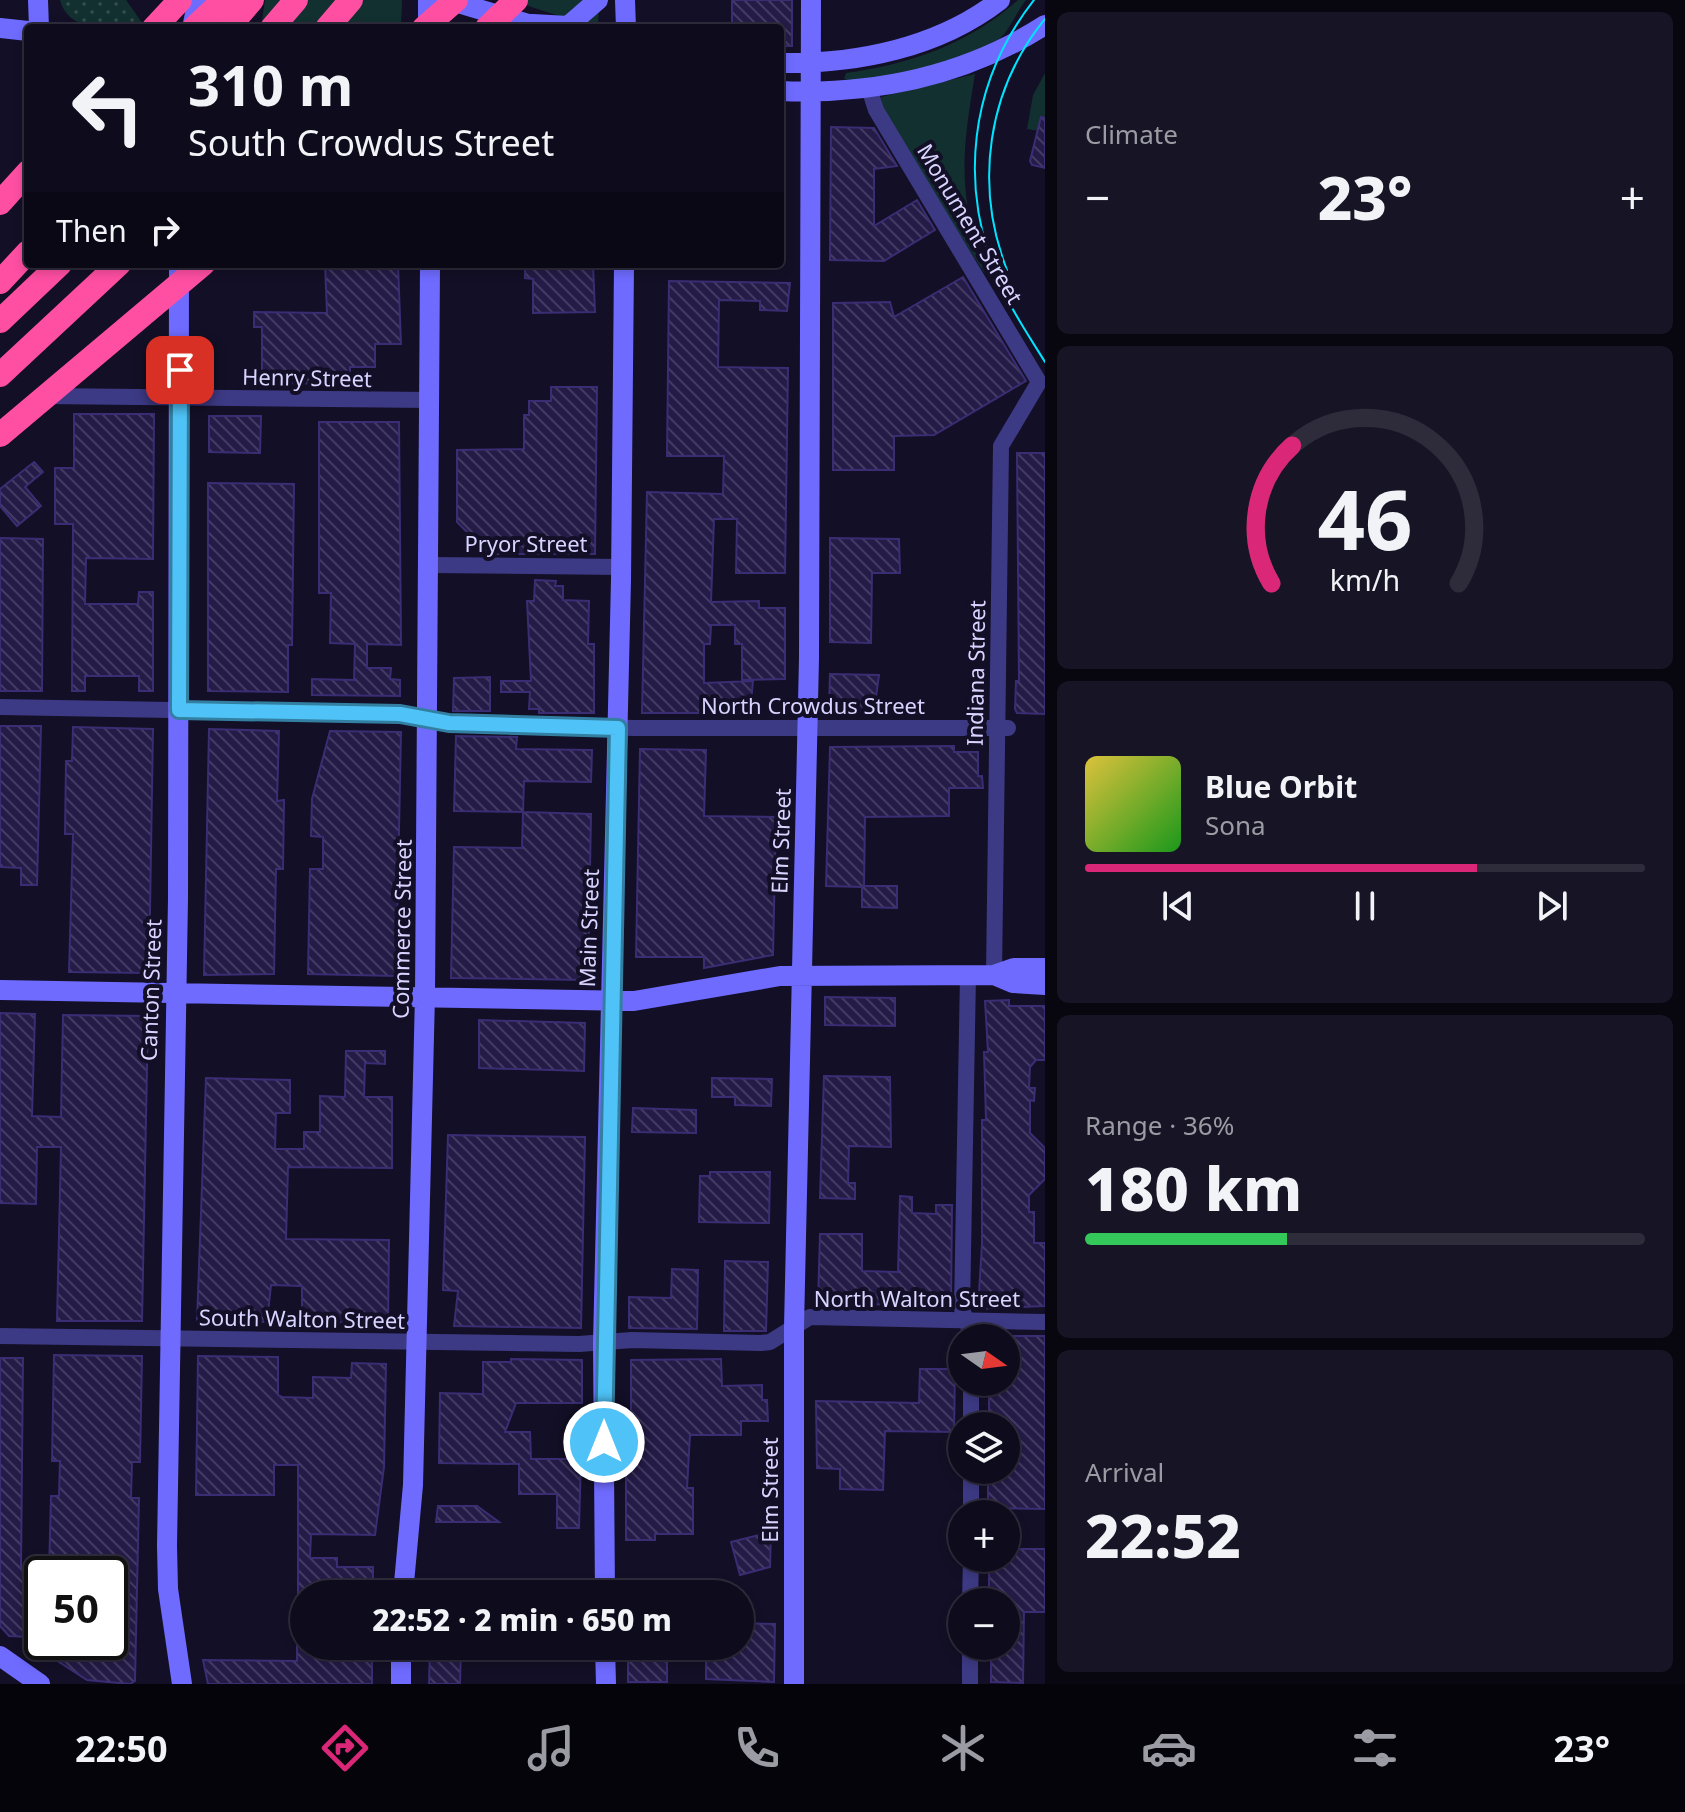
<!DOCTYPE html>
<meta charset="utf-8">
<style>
body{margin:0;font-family:"Noto Sans",sans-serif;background:#171425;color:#f1f3f6;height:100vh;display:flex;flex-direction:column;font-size:30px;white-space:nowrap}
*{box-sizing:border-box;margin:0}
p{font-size:26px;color:#9b9ba3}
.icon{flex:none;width:44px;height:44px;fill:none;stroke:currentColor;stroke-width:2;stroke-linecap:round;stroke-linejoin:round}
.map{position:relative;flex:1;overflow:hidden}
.drawer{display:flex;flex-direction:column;gap:12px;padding:12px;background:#08060f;width:640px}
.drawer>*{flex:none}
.guide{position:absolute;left:24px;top:24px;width:760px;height:244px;border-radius:8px;box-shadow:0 4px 12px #0003,0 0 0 2px #2e2b3b;background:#0e0b1c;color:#f1f3f6;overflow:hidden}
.needle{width:52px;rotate:104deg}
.tools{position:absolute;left:948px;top:1324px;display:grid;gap:16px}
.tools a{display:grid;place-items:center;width:72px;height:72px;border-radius:50%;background:#0e0b1c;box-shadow:0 4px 12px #0003,0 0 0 2px #2e2b3b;font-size:40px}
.speed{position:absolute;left:24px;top:1556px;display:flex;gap:16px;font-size:40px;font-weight:700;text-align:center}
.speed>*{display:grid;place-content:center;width:104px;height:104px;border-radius:50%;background:#0e0b1c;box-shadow:0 4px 12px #0003,0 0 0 2px #2e2b3b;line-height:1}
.speed .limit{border:4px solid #111;border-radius:12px;background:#fff;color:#111}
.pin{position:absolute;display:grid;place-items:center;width:68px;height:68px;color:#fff;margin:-34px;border-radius:16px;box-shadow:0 4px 12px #0006}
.me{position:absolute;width:88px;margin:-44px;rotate:0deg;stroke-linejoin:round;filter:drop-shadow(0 0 6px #0008)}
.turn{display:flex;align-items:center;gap:28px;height:168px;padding:0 32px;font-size:36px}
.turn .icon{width:104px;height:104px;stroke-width:2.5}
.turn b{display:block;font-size:56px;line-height:68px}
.then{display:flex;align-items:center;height:76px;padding:0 32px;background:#0003;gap:16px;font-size:30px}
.big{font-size:60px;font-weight:800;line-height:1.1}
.drawer .widget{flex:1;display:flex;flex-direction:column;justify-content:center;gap:12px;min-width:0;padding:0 28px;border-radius:12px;background:#171425}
.drawer .dial{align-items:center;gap:0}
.dial svg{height:208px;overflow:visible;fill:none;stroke:#2e2b3b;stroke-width:7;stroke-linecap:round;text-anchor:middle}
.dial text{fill:#f1f3f6;stroke:none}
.song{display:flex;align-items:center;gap:24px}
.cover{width:96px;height:96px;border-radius:12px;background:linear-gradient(135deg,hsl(50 70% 55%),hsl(120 70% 35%))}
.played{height:8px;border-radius:4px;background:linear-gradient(90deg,#db2777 70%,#2e2b3b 70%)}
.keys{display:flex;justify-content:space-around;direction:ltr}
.heat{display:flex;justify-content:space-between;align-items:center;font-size:44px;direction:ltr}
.charge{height:12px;border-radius:6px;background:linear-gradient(90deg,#34c759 36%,#2e2b3b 0)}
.trip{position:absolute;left:290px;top:1580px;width:464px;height:80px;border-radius:40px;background:#0e0b1c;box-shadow:0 4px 12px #0003,0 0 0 2px #2e2b3b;font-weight:800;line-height:80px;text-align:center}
.menu{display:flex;height:128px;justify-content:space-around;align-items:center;background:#06040b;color:#9b9ba3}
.menu .icon{width:56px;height:56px}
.menu .current{color:#db2777}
.menu b{font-size:36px;color:#f1f3f6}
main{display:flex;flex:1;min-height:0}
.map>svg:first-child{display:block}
</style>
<main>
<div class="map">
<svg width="1045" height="1684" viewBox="0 0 1045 1684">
<defs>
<pattern id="garden-dots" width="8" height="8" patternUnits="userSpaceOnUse" patternTransform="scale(2)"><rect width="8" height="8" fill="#12302f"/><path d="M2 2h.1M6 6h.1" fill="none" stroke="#344d4e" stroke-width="1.8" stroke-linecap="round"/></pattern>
<pattern id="building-back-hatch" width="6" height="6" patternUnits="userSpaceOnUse" patternTransform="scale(2)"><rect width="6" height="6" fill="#241b47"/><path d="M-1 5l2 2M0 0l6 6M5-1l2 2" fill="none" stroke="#433b63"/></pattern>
</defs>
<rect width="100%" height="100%" fill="#130f26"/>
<path fill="#12302f" d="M 265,0 L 402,0 L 401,28 L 261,28 Z
M 510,0 L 599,0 L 598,28 L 596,28 Z
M 1018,0 L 1026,0 C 1017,11 1009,32 998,40 C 972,59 872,87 844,79 L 846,73 C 910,64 969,44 1018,0 Z
M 1045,73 L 1045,122 L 1039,131 L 1027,129 L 1033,95 Z
M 975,74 C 961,158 958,191 985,274 L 883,115 L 881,97 Z"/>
<path fill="url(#garden-dots)" d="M 60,0 L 126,0 L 143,24 L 142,28 C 113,28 70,35 60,0 Z"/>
<path fill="url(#building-back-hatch)" stroke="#3b2d73" stroke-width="2" d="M 732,0 L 792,0 L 792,46 L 780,46 L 780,28 L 732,28 Z
M 1041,117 L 1045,118 L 1045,168 L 1032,165 L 1030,161 Z
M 831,127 L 874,128 L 897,166 L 874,169 L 874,226 L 917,200 L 935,230 L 884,261 L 830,260 Z
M 325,264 L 398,264 L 401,344 L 375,344 L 375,367 L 350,367 L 350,384 L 262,383 L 262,327 L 254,327 L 254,312 L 327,313 Z
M 525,264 L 593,264 L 595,312 L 533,313 L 533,279 L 525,278 Z
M 963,277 L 1026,381 L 934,435 L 894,436 L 894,470 L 833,470 L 833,303 L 890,302 L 894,317 Z
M 669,281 L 790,283 L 787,311 L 760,310 L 760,301 L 719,300 L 718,367 L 788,368 L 785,573 L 736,573 L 737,519 L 714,519 L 711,602 L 759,601 L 759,608 L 785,608 L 785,679 L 742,680 L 742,644 L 735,644 L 735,625 L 711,625 L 710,644 L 704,644 L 704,683 L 753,681 L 750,713 L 642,713 L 647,492 L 723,494 L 724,456 L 667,456 Z
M 551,387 L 597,387 L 595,554 L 478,554 L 478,543 L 457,522 L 457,450 L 524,449 L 524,415 L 529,415 L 529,401 L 551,401 Z
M 74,414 L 154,414 L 153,559 L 86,558 L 85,604 L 138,604 L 139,592 L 153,592 L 153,691 L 139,691 L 139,676 L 85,676 L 85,691 L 72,691 L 73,524 L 55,524 L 55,468 L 74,468 Z
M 209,416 L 261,416 L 260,453 L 209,452 Z
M 319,422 L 399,422 L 401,645 L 367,644 L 367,668 L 391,668 L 390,679 L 400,680 L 400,696 L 312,695 L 312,679 L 354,680 L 355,644 L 330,643 L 331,593 L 319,593 Z
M 1017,453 L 1045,453 L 1045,714 L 1017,713 L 1015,709 L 1016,681 L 1019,681 Z
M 34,462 L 43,472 L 25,487 L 41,506 L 17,526 L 0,506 L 0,489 Z
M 208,483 L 294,484 L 292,645 L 288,645 L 288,692 L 208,691 Z
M 0,538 L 43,539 L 42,691 L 0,691 Z
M 830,538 L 899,539 L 900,573 L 872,573 L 871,643 L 830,642 Z
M 535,580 L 556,581 L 555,586 L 563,586 L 563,600 L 589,601 L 588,644 L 594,644 L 594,713 L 539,713 L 539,709 L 529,709 L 530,692 L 501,692 L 501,681 L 531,681 L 527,601 L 534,601 Z
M 830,674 L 879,675 L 874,711 L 834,711 L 829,707 Z
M 490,677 L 490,711 L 453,711 L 454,678 Z
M 0,726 L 41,726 L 37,885 L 21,885 L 21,868 L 0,867 Z
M 73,727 L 153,729 L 149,973 L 69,972 L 73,834 L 65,834 L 66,761 L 72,761 Z
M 209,729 L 279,731 L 277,801 L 284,800 L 283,869 L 276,869 L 274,974 L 204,975 Z
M 330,731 L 401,732 L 396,976 L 308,974 L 310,869 L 323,869 L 323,837 L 311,836 L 312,799 Z
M 456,736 L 517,737 L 516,749 L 592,750 L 591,782 L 524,781 L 523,812 L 454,811 Z
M 954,746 L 954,752 L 978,752 L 978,776 L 982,776 L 983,788 L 949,788 L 949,816 L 865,817 L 864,886 L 897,886 L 897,908 L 862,907 L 862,887 L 826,886 L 830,747 Z
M 640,749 L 706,750 L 704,816 L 776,817 L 773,955 L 704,968 L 704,957 L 636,957 Z
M 523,812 L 591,814 L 588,980 L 451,978 L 454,847 L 522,848 Z
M 825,997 L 895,998 L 895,1026 L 825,1025 Z
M 1009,1000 L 1009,1006 L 1045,1006 L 1045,1060 L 1036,1060 L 1030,1067 L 1029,1088 L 1035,1088 L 1034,1101 L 1030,1100 L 1030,1133 L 1045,1148 L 1045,1179 L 1029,1195 L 1029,1212 L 1034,1212 L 1034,1243 L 1045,1243 L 1045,1306 L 978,1309 L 982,1244 L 982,1120 L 986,1120 L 984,1052 L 988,1052 L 985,1001 Z
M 0,1013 L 35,1014 L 32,1116 L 61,1117 L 63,1015 L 148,1016 L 142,1321 L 57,1321 L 61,1147 L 37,1147 L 36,1204 L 0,1203 Z
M 479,1020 L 585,1023 L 584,1071 L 479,1068 Z
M 346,1051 L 385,1051 L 385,1064 L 365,1063 L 364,1097 L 392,1097 L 392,1168 L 288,1167 L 286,1239 L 389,1240 L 388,1323 L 302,1322 L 302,1286 L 271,1285 L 267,1322 L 197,1321 L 206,1078 L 290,1080 L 290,1113 L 276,1113 L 275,1149 L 304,1149 L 304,1132 L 320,1132 L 320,1096 L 345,1097 Z
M 824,1076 L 890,1077 L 891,1147 L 849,1146 L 848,1183 L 855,1183 L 855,1199 L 820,1198 Z
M 712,1078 L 772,1079 L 771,1106 L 735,1105 L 735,1097 L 712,1097 Z
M 633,1108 L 696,1110 L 696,1133 L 632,1132 Z
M 448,1135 L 585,1137 L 581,1328 L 454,1326 L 458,1291 L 443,1290 Z
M 710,1172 L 770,1172 L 769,1223 L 699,1222 L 700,1176 L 710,1176 Z
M 900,1196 L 912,1197 L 912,1213 L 936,1214 L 936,1205 L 952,1205 L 951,1306 L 818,1303 L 820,1234 L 862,1234 L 862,1271 L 898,1272 Z
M 725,1261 L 768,1262 L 766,1331 L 724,1331 Z
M 672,1269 L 698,1270 L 697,1329 L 629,1328 L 629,1297 L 671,1298 Z
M 1006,1336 L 1045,1336 L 1045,1509 L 988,1508 L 988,1470 L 1006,1470 L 1006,1426 L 989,1426 L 989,1382 L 1006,1382 Z
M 54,1355 L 142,1356 L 140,1462 L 132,1462 L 131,1498 L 139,1498 L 135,1681 L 130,1684 L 87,1680 L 48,1655 L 48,1642 L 110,1642 L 110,1574 L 49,1574 L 51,1496 L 59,1496 L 60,1461 L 52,1461 Z
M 198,1356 L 278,1357 L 278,1395 L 282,1397 L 313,1398 L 313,1377 L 351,1378 L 352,1363 L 386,1364 L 384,1467 L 375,1535 L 311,1534 L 310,1558 L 337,1558 L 337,1567 L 373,1567 L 373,1594 L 298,1594 L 298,1465 L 274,1465 L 274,1495 L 196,1495 Z
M 0,1358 L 23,1358 L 21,1569 L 29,1569 L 28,1637 L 9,1636 L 0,1626 Z
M 511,1359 L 582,1360 L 582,1403 L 516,1403 L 505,1432 L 530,1432 L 531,1459 L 581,1459 L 579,1528 L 557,1528 L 557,1494 L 519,1494 L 519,1464 L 439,1463 L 440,1393 L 483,1394 L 483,1362 L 511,1362 Z
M 721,1359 L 722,1386 L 762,1385 L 762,1400 L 767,1400 L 768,1421 L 741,1421 L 741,1435 L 690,1435 L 687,1488 L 693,1488 L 693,1534 L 655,1534 L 655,1540 L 626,1540 L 626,1413 L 631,1413 L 631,1360 Z
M 920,1369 L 955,1369 L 954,1432 L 885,1431 L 883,1490 L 840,1489 L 840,1469 L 817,1468 L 816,1401 L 919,1403 Z
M 438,1506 L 477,1506 L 499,1522 L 436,1522 Z
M 771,1532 L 770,1567 L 740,1575 L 731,1542 Z
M 1006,1549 L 1045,1549 L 1045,1612 L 1024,1612 L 1023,1683 L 991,1682 L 991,1646 L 1006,1646 L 1006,1602 L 989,1602 L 989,1558 L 1006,1558 Z
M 499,1582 L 499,1594 L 446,1594 L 446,1583 Z
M 740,1623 L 775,1624 L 774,1682 L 706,1679 L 706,1646 L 740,1646 Z
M 297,1646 L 372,1646 L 372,1684 L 208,1684 L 203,1660 L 297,1661 Z
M 430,1646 L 461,1646 L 460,1684 L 429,1684 Z
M 628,1646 L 667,1646 L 667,1682 L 628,1682 Z"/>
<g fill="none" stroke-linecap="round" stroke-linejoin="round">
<path stroke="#3d3a85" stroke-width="16" d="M 869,88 L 876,110 L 1039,382 L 1001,446 L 994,975
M 44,396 L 431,400
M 430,565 L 621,567
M 0,707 L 400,714 L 449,723 L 634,728 L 1008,728
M 968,975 L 962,1309 L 972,1338
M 0,1336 L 579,1344 L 632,1340 L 761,1343 L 770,1342 L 810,1317 L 1045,1322
M 971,1426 L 971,1382
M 971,1514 L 971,1470
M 970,1602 L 971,1558
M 970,1684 L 970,1646"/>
<path stroke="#6f6bff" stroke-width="20" d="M 38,0 L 39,28
M 428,0 L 428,28
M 448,0 L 542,28
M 625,0 L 626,28
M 532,24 L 568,26 L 598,0
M 0,28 L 28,31
M 192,28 L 198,0
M 780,63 C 857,64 938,48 1000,0
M 780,91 C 875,95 965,76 1045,25
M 179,264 L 178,899 L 167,1546 L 168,1589 L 182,1684
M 994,975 L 1013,983 L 1045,985
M 0,990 L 634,1001 L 780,976 L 994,975 L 1014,968 L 1045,968
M 403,1594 L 413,1485 L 425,995 L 430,264
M 605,1594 L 603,1343 L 621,580 L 624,264
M 605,1646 L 606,1684
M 0,1656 L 40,1684
M 401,1684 L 401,1646
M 794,1684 L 794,1327 L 809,658 L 811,0"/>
<path stroke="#ff4fa3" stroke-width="24" d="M 154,28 L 180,0
M 194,28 L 224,0
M 272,28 L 296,0
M 327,28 L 351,0
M 0,203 L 28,172
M 0,282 L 28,252
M 0,321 L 60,264
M 0,375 L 119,264"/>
<path stroke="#00e5ff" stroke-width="2" d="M 1034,0 C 969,83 958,186 999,282 C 1011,310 1029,336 1045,362
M 1007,270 C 974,185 987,90 1045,19"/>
<path stroke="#ff4fa3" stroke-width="24" d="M 228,28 L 252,0
M 424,28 L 456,0
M 487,28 L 516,0
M 0,435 L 203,264"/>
</g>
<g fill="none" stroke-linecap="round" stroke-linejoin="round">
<g stroke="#337fa1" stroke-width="20">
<path id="route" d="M 180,370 L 179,710 L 400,714 L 449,723 L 618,728 L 604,1442"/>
</g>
<use href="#route" stroke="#4fc3f7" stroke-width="14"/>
</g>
<g text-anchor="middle" stroke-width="8" stroke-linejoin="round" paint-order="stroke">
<g font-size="22" fill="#d9d4ff" stroke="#130f26">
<text transform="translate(970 224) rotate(59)" y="8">Monument Street</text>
<text transform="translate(307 378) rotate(1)" y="8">Henry Street</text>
<text x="526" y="552">Pryor Street</text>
<text transform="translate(976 673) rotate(-89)" y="8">Indiana Street</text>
<text x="813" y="714">North Crowdus Street</text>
<text transform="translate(781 841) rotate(-88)" y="8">Elm Street</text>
<text transform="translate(589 928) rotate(-88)" y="8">Main Street</text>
<text transform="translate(402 929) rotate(-89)" y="8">Commerce Street</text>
<text transform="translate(151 990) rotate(-88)" y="8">Canton Street</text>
<text x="917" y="1307">North Walton Street</text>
<text transform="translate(302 1319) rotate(1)" y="8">South Walton Street</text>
<text transform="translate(770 1490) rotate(-90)" y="8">Elm Street</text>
</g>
</g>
</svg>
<div class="tools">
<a><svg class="needle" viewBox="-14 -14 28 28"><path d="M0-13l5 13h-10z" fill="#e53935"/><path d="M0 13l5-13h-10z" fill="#9b9ba3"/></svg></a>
<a><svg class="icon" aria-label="layers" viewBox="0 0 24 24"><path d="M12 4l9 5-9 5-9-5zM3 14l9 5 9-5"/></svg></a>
<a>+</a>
<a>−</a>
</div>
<div class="speed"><div class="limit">50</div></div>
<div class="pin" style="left:180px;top:370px;background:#d93025"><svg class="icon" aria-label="arrive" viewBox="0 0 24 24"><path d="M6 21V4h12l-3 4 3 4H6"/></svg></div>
<svg class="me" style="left:604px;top:1442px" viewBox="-20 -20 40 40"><circle r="17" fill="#4fc3f7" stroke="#fff" stroke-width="3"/><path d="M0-11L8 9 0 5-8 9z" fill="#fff"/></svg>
<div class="trip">22:52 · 2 min · 650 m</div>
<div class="guide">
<div class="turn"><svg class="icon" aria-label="left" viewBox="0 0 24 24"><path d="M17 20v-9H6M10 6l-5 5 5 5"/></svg><div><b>310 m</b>South Crowdus Street</div></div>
<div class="then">Then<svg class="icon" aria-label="right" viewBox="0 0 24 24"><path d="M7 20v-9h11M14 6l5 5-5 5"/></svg></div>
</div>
</div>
<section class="drawer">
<div class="widget"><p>Climate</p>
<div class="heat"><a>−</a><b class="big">23°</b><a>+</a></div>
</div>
<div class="widget dial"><svg viewBox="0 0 100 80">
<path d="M14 69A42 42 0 1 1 86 69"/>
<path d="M14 69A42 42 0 0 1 22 16" stroke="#db2777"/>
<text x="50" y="56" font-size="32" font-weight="700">46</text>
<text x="50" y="72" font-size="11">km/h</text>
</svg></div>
<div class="widget">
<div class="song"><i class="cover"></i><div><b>Blue Orbit</b><p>Sona</p></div></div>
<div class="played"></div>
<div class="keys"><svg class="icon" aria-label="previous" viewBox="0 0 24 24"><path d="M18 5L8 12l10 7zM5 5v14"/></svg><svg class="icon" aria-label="pause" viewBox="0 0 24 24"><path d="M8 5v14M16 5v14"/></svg><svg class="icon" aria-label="next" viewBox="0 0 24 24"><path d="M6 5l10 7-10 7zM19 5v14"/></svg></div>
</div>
<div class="widget"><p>Range · 36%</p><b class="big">180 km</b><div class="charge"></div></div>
<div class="widget"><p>Arrival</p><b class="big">22:52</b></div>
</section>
</main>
<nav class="menu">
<b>22:50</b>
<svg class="icon current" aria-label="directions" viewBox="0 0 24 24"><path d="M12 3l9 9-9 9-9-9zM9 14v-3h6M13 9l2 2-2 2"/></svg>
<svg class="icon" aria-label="music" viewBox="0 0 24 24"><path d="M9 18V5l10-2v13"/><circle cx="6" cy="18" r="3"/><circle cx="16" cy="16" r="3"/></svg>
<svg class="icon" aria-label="phone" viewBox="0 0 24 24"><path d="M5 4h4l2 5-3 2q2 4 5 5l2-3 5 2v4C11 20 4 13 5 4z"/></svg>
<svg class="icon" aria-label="climate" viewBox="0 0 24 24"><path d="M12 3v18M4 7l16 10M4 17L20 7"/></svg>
<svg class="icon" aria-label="car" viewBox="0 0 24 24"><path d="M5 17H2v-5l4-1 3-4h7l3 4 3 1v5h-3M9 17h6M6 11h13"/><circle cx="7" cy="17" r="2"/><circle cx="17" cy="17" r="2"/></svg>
<svg class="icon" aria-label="filters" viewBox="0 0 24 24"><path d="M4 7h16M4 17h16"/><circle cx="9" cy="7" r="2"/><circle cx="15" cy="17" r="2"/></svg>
<b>23°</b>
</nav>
